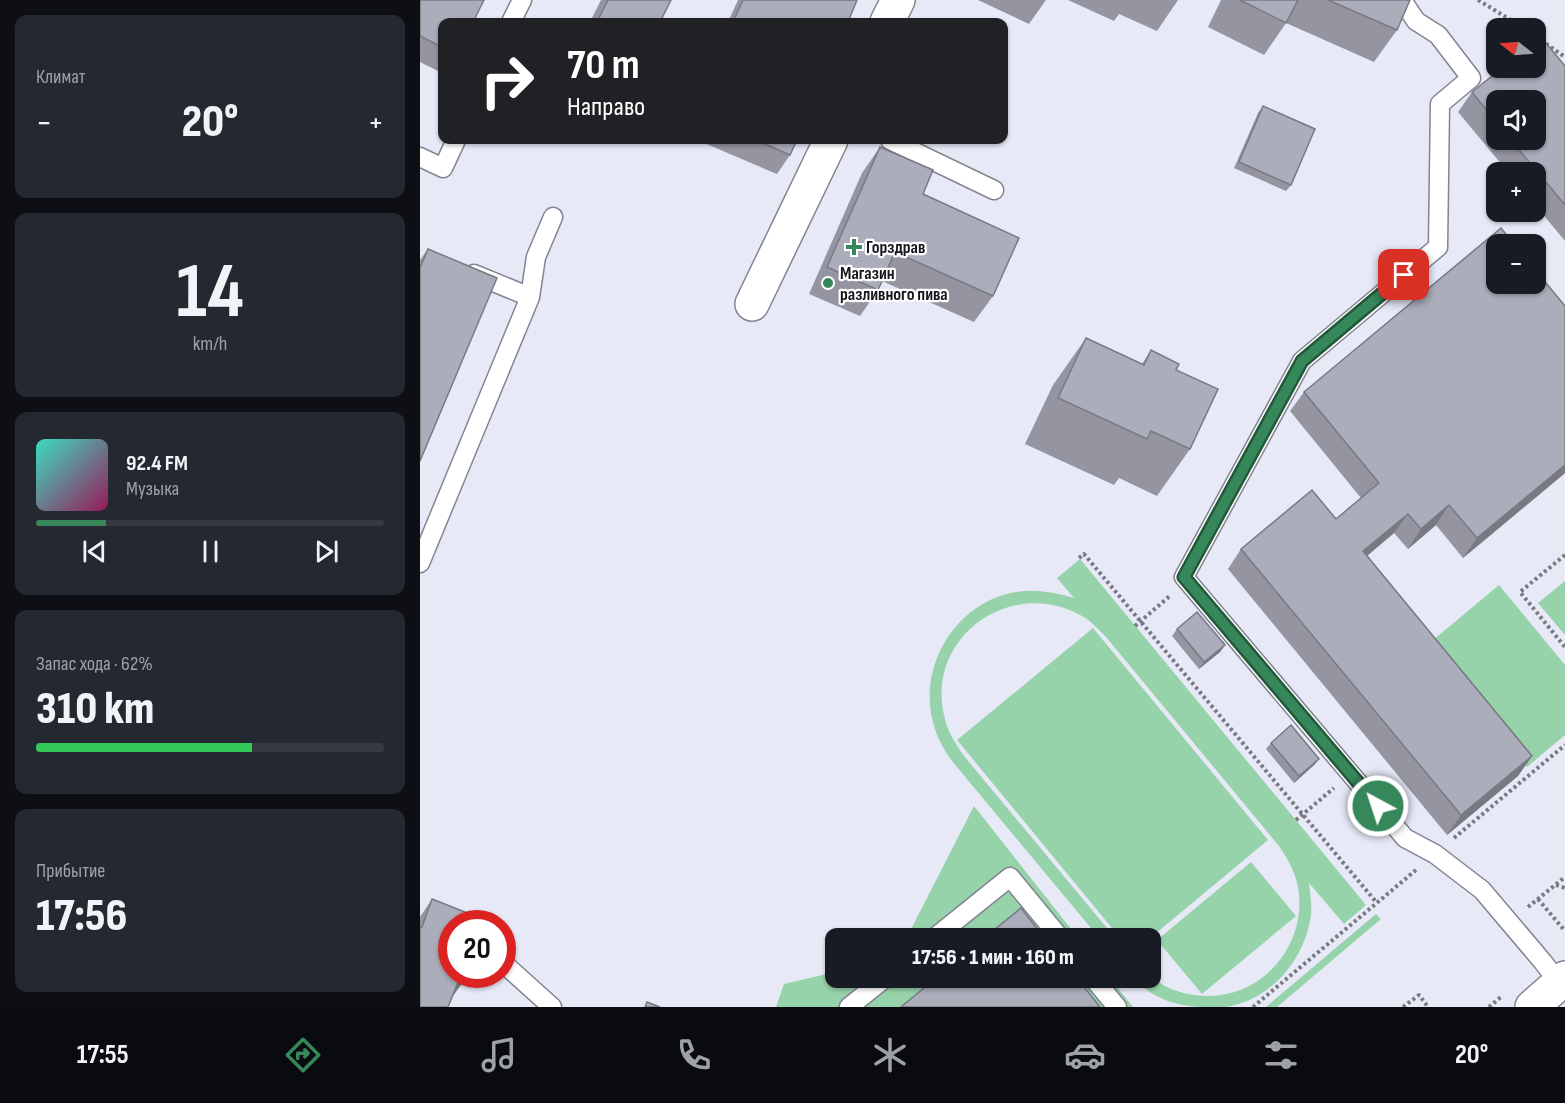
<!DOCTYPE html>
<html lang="ru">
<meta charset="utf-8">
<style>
body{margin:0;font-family:"Sofia Sans Condensed",sans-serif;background:#242831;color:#f1f3f6;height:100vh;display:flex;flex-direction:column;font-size:22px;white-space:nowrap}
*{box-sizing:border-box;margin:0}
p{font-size:20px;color:#9ea1a6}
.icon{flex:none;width:33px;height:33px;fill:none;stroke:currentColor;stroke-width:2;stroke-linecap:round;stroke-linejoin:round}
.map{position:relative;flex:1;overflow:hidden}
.panel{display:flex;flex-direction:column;gap:15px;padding:15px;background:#0d0f14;width:420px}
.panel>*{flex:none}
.hud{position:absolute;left:18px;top:18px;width:570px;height:126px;border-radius:12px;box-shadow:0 2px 4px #0004;background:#202124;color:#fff;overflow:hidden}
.needle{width:39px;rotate:287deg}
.fabs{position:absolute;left:1066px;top:18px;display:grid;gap:12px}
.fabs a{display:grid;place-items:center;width:60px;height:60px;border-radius:12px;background:#171b24;box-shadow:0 2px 4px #0004;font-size:30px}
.speed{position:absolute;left:18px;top:910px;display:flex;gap:12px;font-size:30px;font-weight:700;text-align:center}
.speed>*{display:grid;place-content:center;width:78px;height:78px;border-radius:50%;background:#171b24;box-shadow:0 2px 4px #0004;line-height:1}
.speed .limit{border:9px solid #d22;background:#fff;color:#111}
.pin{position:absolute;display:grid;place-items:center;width:51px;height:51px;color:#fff;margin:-26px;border-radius:12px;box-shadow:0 3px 9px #0006}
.me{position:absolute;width:66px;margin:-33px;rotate:320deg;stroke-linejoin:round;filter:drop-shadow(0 0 4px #0008)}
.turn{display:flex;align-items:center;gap:21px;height:126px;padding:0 30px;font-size:27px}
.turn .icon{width:78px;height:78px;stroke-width:2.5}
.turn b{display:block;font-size:42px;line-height:51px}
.big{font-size:45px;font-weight:800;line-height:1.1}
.panel .widget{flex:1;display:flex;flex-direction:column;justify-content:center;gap:9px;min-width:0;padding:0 21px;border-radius:12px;background:#242831}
.panel .dial{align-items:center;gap:0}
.dial b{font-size:78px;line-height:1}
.song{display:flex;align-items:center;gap:18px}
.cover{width:72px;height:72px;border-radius:9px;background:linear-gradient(135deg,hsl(170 70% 55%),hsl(330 70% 35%))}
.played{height:6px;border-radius:3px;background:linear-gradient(90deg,#368759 20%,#363941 20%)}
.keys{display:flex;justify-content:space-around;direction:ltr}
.heat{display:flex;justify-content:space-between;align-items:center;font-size:33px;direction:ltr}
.charge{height:9px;border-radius:4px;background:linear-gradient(90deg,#34c759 62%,#363941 0)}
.trip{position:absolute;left:405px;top:928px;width:336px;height:60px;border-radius:12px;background:#171b24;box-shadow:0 2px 4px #0004;font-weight:800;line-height:60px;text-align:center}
.menu{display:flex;height:96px;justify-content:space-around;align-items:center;background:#090b0e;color:#9ea1a6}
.menu .icon{width:42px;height:42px}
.menu .on{color:#368759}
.menu b{font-size:27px;color:#f1f3f6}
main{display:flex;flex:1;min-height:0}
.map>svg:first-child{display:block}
</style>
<main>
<section class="panel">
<div class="widget"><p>Климат</p>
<div class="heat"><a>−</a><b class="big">20°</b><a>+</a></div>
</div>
<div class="widget dial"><b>14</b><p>km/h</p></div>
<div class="widget">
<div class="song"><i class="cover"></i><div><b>92.4 FM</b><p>Музыка</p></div></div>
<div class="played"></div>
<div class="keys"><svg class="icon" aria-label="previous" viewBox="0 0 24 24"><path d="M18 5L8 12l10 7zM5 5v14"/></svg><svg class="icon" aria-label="pause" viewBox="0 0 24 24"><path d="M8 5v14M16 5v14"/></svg><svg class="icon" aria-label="next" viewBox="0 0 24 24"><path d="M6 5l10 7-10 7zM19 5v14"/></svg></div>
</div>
<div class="widget"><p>Запас хода · 62%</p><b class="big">310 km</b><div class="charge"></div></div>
<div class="widget"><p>Прибытие</p><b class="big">17:56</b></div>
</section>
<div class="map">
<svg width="1145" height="1007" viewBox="0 0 1145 1007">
<rect width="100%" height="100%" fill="#e7e9f7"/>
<path fill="#96d3ab" d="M 660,559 L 946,905 L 924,924 L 889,883 C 890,893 892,904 891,915 C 885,959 852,999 807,1007 C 799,1007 791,1007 784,1007 C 757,1007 732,998 713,978 C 718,978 728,977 731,977 C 735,978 739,983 743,985 C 756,992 772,996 787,996 C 844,997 888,943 878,887 C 875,872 868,859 859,846 L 686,637 C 678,629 671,621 662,616 C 592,576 506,636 524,715 C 527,731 535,743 544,756 L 696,939 L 680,939 L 532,761 C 525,751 518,740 515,729 C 494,667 538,596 604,591 C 621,590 637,593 654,598 L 637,578 Z
M 1145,581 L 1145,635 L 1118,603 Z
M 1079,585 L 1145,665 L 1145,735 L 1107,767 L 1006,646 Z
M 673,628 L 848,840 L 729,939 L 701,939 L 537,740 Z
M 554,806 L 659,939 L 486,939 Z
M 831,862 L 876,916 L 782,994 L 737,940 Z
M 956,914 L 961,919 L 857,1007 L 846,1007 Z
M 415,972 L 416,978 L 690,978 L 713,1007 L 356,1007 L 364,984 Z"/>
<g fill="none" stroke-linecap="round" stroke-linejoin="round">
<g stroke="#838491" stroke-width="21">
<path id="service" d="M 982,0 L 996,21 L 1018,35 L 1051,78 L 1020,104 L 1018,247 L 882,361 L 764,577 L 985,838 L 1015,854 L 1062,890 L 1123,962 L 1139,983
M 91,22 L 102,0
M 470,140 L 574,190
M 0,157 L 23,168 L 36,140
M 54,274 L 110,297
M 0,563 L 110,297 L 116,257 L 133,217
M 513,939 L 590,877 L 641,939
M 82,962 L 132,1007
M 673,978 L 697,1007
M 429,1007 L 465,978"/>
</g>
<g stroke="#838491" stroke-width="36">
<path id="minor" d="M 467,22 L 478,0
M 332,304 L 411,140"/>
</g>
<g stroke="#838491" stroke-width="36">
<path id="tertiary" d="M 1112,1007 L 1145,978"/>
</g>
<path stroke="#787982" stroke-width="4" stroke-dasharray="3 3" stroke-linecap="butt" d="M 1058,0 L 1104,28
M 1116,37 L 1145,57
M 1145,555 L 1100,592 L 1145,647
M 659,558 L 664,554 L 957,903
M 715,626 L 751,595
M 876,820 L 914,788
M 1034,838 L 1145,745
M 1136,885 L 1145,888
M 1118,899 L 1145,931
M 1108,907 L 1145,877
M 833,1007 L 996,870
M 983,1007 L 999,995 L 1008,1007
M 1069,1007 L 1082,996"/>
<use href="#service" stroke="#fff" stroke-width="18"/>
<use href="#minor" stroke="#fff" stroke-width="33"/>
<use href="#tertiary" stroke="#fff" stroke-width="33"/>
</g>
<path fill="#9495a1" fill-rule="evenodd" d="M 0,0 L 22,22 L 22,73 L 0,62 Z
M 181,0 L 251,0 L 240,22 L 170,22 Z
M 318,0 L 437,0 L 428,22 L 308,22 Z
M 558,0 L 626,0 L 609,24 Z
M 648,0 L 758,0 L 737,31 L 699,14 L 694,21 Z
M 801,0 L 990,0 L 977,30 L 954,62 L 866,23 L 844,55 L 788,27 Z
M 1145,66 L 1145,241 L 1116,206 L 1116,172 L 1088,172 L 1038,112 L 1052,92 ZM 1077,100 L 1116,140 L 1077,140 Z
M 843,106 L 871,185 L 866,191 L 814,168 L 838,113 Z
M 277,140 L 377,140 L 370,155 L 357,174 Z
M 460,147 L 503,194 L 573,296 L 554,322 L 462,281 L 458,290 L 440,316 L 389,294 L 442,173 Z
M 8,249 L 0,461 L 0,260 Z
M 666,338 L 722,364 L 731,350 L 756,370 L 770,449 L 737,496 L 699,478 L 694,485 L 605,444 L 633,385 Z
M 884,392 L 1145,473 L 1043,558 L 1016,525 L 988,549 L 974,533 L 947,556 L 1112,756 L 1098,776 L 1027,835 L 808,569 L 821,549 L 916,519 L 941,498 L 870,411 Z
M 757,629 L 805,645 L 800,652 L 779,669 L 752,636 Z
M 851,743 L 899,759 L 894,765 L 874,783 L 846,749 Z
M 12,899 L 32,924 L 48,975 L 32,997 L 0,1007 L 0,917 Z"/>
<path fill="#787983" d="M 1145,465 L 1145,473 L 1043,558 L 1057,538 Z
M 1029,505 L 1016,525 L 988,549 L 1001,529 Z
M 988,514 L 974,533 L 929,571 L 943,551 Z
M 805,645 L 800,652 L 779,669 L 784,662 Z
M 1112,756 L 1098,776 L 1027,835 L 1041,815 Z
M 899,759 L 894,765 L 874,783 L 879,776 Z
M 41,975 L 48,975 L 25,1007 Z"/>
<path fill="#acadbb" stroke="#787983" stroke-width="1.5" d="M 0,0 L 64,0 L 53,22 L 22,22 L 22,47 L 0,36 Z
M 188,0 L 251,0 L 240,22 L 177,22 Z
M 323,0 L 437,0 L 428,22 L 313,22 Z
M 820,0 L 878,0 L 866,23 Z
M 908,0 L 990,0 L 977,30 Z
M 1120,36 L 1145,66 L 1145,205 L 1091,140 L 1116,140 L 1116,100 L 1077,100 L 1077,123 L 1052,92 L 1082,68 L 1116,68 L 1116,39 Z
M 843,106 L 895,129 L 871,185 L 819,162 Z
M 336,140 L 377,140 L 370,155 Z
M 460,147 L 513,170 L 503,194 L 599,238 L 573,296 L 475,252 L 458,290 L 407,267 Z
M 1081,228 L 1094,244 L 1077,244 L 1077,284 L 1116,284 L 1116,271 L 1145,306 L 1145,465 L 1057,538 L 1029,505 L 1001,529 L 988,514 L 943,551 L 1112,756 L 1041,815 L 821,549 L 892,490 L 916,519 L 959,483 L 884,392 Z
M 8,249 L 77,278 L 0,461 L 0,268 Z
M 666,338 L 724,365 L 731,350 L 759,364 L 756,370 L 798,389 L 770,449 L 731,431 L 727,439 L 638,398 Z
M 777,612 L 805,645 L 784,662 L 757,629 Z
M 871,725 L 899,759 L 879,776 L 851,743 Z
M 12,899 L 60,918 L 58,924 L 32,924 L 32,975 L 41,975 L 28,1007 L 0,1007 L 0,927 L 2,927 Z
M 601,908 L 625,939 L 563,939 Z
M 516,978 L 657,978 L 680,1007 L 481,1007 Z
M 227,1002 L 240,1007 L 225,1007 Z"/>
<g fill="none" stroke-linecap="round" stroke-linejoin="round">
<g stroke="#23583a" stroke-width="15">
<path id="route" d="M 958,806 L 764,577 L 882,361 L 984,275"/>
</g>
<use href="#route" stroke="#368759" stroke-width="10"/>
</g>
<g fill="#368759" stroke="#fff" stroke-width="2">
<path d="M431 238h6v6h6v6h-6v6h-6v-6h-6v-6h6z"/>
<circle cx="408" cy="283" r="6"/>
</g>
<g text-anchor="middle" stroke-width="4.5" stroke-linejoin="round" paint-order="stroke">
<g font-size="18" font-weight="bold" fill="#16171c" stroke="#fff" text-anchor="start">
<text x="446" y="253">Горздрав</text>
<text x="420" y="279">Магазин<tspan x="420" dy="21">разливного пива</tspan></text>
</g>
</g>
</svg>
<div class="fabs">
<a><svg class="needle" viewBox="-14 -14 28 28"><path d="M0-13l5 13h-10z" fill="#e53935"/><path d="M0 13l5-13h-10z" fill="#9ea1a6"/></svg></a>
<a><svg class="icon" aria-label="sound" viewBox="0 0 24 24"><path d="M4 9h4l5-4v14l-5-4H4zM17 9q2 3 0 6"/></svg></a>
<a>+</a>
<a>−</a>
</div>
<div class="speed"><div class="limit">20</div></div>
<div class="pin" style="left:984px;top:275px;background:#d93025"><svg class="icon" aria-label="arrive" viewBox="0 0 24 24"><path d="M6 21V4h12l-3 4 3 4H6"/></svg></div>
<svg class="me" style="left:958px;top:806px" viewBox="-20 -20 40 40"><circle r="17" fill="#368759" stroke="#fff" stroke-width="3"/><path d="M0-11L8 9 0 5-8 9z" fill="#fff"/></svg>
<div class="trip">17:56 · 1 мин · 160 m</div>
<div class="hud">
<div class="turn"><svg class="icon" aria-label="right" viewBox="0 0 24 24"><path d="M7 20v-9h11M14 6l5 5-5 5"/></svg><div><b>70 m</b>Направо</div></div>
</div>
</div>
</main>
<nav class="menu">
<b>17:55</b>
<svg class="icon on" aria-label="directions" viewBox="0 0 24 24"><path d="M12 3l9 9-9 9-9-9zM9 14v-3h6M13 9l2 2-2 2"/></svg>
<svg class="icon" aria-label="music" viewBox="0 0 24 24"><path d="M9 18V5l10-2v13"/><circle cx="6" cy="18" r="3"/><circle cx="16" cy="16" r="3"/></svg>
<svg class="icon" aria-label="phone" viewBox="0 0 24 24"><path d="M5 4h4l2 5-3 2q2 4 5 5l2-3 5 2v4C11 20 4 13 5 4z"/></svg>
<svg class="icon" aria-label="climate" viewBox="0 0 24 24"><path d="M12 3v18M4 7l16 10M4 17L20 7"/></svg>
<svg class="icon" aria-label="car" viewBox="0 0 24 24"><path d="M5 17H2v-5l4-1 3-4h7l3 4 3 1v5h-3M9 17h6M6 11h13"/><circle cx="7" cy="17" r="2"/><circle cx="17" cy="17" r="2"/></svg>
<svg class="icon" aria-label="filters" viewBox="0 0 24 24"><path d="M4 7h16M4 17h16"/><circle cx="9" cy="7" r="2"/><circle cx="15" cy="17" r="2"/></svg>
<b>20°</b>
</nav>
